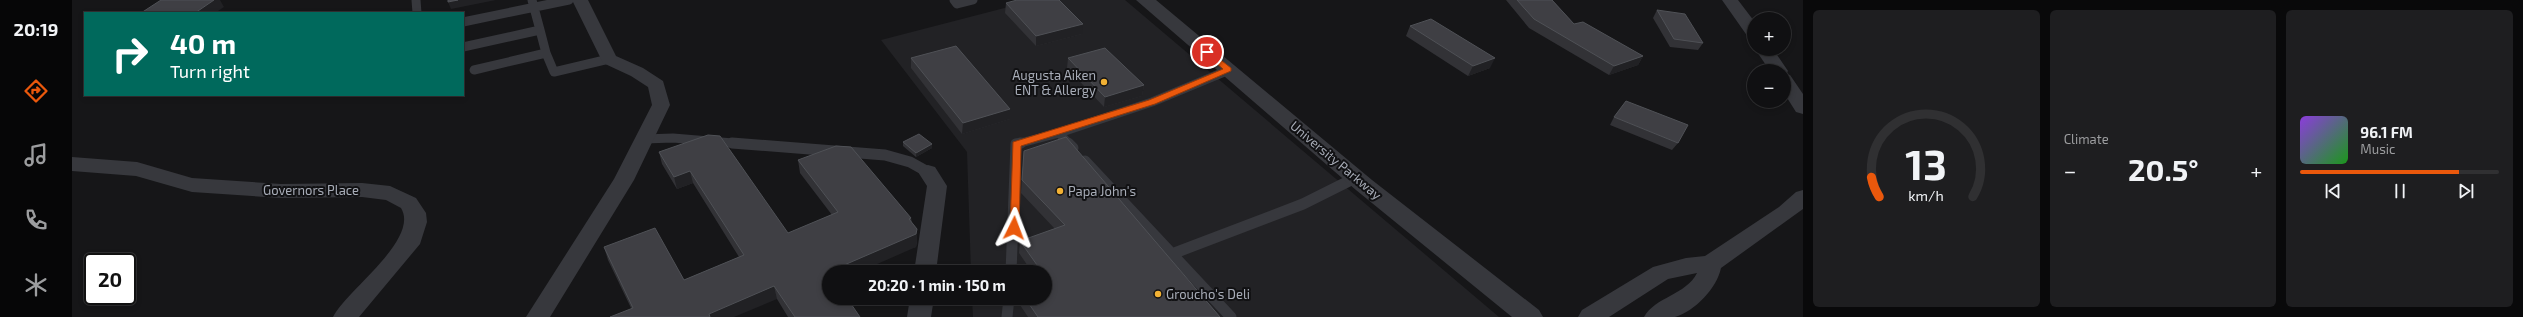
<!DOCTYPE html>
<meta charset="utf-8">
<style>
body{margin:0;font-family:"Exo 2",sans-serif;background:#1e1e20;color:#f1f3f6;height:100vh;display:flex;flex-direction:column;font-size:15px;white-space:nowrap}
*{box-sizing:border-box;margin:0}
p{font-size:13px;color:#9c9d9f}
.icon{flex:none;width:22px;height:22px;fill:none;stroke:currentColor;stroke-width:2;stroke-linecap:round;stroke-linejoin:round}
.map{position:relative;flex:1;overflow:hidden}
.drawer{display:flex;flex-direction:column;gap:10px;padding:10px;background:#09090a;width:720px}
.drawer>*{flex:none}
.top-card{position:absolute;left:12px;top:12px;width:380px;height:84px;border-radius:0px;box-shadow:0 2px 6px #0003,0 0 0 1px #303032;background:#00695c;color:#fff;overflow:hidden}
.fabs{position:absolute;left:1675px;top:12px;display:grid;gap:8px}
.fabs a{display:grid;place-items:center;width:44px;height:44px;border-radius:50%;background:#101012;box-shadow:0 2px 6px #0003,0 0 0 1px #303032;font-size:20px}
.speed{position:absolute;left:12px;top:253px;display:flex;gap:8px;font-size:20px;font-weight:700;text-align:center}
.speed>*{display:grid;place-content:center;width:52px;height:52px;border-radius:50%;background:#101012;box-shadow:0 2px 6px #0003,0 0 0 1px #303032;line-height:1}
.speed .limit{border:2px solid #111;border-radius:6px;background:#fff;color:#111}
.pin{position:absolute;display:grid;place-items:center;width:34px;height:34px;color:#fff;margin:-17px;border:2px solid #fff;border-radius:50%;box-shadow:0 1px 4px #0007}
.me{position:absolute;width:44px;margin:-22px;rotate:3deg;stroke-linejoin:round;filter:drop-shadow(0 0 3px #0008)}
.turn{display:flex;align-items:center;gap:14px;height:84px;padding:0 20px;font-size:18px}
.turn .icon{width:52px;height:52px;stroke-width:2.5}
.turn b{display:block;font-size:28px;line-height:34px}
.big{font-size:30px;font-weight:700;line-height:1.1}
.drawer .tile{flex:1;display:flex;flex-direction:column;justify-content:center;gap:6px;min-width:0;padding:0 14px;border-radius:6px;background:#1e1e20}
.drawer .dial{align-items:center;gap:0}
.dial svg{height:104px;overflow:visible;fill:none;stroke:#303032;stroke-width:7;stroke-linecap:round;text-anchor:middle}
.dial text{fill:#f1f3f6;stroke:none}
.song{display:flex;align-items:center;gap:12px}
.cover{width:48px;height:48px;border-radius:6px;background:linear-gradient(135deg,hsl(270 70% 55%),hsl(120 70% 35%))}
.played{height:4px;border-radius:2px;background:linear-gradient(90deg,#ea580c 80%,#303032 80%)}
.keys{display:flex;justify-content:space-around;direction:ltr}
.heat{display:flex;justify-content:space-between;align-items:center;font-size:22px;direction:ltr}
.drawer .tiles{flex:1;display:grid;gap:10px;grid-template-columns:repeat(3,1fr)}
.trip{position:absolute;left:750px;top:265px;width:230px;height:40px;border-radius:20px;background:#101012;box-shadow:0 2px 6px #0003,0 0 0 1px #303032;font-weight:700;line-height:40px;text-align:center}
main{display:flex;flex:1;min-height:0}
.tab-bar{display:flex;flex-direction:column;width:72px;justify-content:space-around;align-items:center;background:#060607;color:#9c9d9f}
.tab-bar .icon{width:28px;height:28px}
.tab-bar .selected{color:#ea580c}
.tab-bar b{font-size:18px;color:#f1f3f6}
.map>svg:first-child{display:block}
</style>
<main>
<nav class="tab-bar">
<b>20:19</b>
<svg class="icon selected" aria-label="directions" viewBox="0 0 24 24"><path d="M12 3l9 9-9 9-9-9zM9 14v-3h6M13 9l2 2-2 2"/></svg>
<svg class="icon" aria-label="music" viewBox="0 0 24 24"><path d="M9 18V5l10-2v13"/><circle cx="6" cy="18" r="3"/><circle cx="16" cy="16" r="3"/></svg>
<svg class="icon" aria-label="phone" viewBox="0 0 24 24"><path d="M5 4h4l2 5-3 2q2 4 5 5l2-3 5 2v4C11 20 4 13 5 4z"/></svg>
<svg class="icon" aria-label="climate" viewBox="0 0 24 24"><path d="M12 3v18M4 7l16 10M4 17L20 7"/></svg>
</nav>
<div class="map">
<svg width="1731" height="317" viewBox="0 0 1731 317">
<rect width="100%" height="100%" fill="#161618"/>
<path fill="#222225" d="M 963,0 L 1053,0 L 1427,317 L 901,317 L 900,298 L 973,298 L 973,272 L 899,272 L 895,152 L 809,40 Z"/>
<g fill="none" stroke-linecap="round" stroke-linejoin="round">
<path stroke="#37383d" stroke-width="9" d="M 344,0 L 345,13
M 460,0 L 468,30
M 882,0 L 885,4 L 901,0
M 391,22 L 497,0
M 391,47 L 468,30 L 474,53 L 402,70
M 474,53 L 482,72 L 537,59
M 572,139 L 601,138 L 673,144
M 945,144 L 987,133
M 997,144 L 987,133 L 1080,102 L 1157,70"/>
<path stroke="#37383d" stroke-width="11" d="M 660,143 L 813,155 L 838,162 L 856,172
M 996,143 L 1001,148
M 1013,161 L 1159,317
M 1100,254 L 1231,204 L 1283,178
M 939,272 L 944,144 L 949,143
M 935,317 L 937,298"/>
<path fill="#37383d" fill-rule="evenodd" d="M 500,0 L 516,0 L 544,56 L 571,68 L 591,81 L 598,105 L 562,180 L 478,317 L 454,317 L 542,179 L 580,105 L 576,87 L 559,76 L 531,63 Z
M 1650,0 L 1666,0 L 1682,21 L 1682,38 L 1676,37 Z
M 1683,49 L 1701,49 L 1716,71 L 1714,74 L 1718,75 L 1731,94 L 1731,114 L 1724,112 L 1712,93 L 1712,71 L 1698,71 Z
M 0,157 L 65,162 L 120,178 L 209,184 L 290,183 L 318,186 L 344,198 L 354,213 L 355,222 L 348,244 L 287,317 L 261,317 C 275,290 348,239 329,208 L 314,200 L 290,197 L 209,198 L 120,192 L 64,176 L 0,171 Z
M 856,165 L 863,167 L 875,186 L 864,272 L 842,272 L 855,186 L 846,172 L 849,167 Z
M 1731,190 L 1731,209 L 1649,268 C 1645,288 1623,311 1603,317 C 1595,317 1581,317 1572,317 C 1583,297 1614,295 1625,273 L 1596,279 L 1537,317 L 1506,317 L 1510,310 L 1581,267 L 1614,258 L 1633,256 L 1707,207 L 1724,192 Z
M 838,298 L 862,298 L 859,317 L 835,317 Z"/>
<path fill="#37383d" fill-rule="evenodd" d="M 1064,0 L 1084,0 L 1300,180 L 1467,310 L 1471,317 L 1440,317 L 1284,190 Z"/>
</g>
<path fill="#323236" d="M 1434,0 L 1480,0 L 1502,24 L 1571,56 L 1566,65 L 1537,75 L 1457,28 Z
M 934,3 L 1010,34 L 964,46 L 933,13 Z
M 1585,10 L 1631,43 L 1626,50 L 1598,47 L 1581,18 Z
M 1338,26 L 1418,68 L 1396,76 L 1334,36 Z
M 839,58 L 938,109 L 938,119 L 890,134 L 839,68 Z
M 996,58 L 1072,85 L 1070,96 L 1032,107 L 995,68 Z
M 1542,117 L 1606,143 L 1600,150 L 1538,125 Z
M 831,142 L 860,148 L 844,157 L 831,146 Z
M 952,151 L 1148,317 L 956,317 L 948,305 L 948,298 L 973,298 L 973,272 L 960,272 L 947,253 L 948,241 L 983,229 L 949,193 Z
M 587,152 L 716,233 L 760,215 L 728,173 L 726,160 L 839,218 L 840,223 L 845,229 L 845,241 L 844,247 L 757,272 L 757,298 L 788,317 L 716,317 L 705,299 L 559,308 L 536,260 L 532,247 L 612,280 L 667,257 L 621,183 L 605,189 L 590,164 Z"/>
<path fill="#212124" d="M 142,0 L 148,0 L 152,7 L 143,13 L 123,13 Z
M 386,0 L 424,0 L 379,9 L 376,2 Z
M 1011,24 L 1010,34 L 964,46 L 964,36 Z
M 1571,56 L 1566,65 L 1537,75 L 1542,66 Z
M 1423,58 L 1418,68 L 1396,76 L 1401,66 Z
M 1072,85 L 1070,96 L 1032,107 L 1033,97 Z
M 938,109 L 938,119 L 890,134 L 891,123 Z
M 860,144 L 860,148 L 844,157 L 844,153 Z
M 618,171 L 621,183 L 605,189 L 602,177 Z
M 845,229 L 845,241 L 844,247 L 787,272 L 757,272 L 757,278 L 756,272 Z
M 702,286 L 705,299 L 662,317 L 637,317 L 637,314 Z"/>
<path fill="#3f3f44" stroke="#4f5156" d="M 89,0 L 142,0 L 123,13 L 69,13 Z
M 376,0 L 386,0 L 376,2 Z
M 945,0 L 987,0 L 1011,24 L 964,36 L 934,3 Z
M 1445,0 L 1480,0 L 1502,24 L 1511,22 L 1571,56 L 1542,66 L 1462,19 Z
M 1585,10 L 1613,14 L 1631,43 L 1602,39 Z
M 1359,19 L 1423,58 L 1401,66 L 1338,26 Z
M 884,46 L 938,109 L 891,123 L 839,58 Z
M 1033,48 L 1072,85 L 1033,97 L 996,58 Z
M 1554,101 L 1616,125 L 1606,143 L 1542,117 Z
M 847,134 L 860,144 L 844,153 L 831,142 Z
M 636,135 L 648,136 L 716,233 L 766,212 L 726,160 L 764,146 L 779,147 L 839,218 L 837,219 L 845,229 L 844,234 L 756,272 L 757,273 L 757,298 L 775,298 L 788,317 L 723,317 L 702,286 L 637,314 L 638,317 L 538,317 L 561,308 L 532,247 L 583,228 L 612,280 L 672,255 L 618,171 L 602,177 L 587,152 Z
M 994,137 L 1148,317 L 966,317 L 953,298 L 973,298 L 973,284 L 977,282 L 973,277 L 973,272 L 970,272 L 948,241 L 993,225 L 950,180 L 952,151 Z"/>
<path fill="#ea580c" stroke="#983908" d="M 1135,49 L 1159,68 L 1159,71 L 1083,104 L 949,146 L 947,228 L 942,231 L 938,230 L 941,142 L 1077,100 L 1151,69 L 1132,53 L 1131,52 Z"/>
<g fill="#f2b134" stroke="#111113" stroke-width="1.5">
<circle cx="1032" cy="82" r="4"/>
<circle cx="988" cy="191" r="4"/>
<circle cx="1086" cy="294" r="4"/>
</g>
<g text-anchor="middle" stroke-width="4" stroke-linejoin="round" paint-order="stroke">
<g font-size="13" fill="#a8adb8" stroke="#111113" text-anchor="start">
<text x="1024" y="80" text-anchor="end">Augusta Aiken<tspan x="1024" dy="15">ENT &amp; Allergy</tspan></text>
<text x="996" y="196">Papa John's</text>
<text x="1094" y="299">Groucho's Deli</text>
</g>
<g font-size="13" fill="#a8adb8" stroke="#111113">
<text transform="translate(1264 160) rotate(40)" y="5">University Parkway</text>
<text x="239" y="195">Governors Place</text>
</g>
</g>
</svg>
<div class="fabs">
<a>+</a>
<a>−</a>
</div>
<div class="speed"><div class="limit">20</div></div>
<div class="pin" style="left:1135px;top:52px;background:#d93025"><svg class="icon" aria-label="arrive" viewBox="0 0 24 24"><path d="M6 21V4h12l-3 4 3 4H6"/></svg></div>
<svg class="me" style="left:942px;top:228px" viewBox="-20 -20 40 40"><path d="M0-17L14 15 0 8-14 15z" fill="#ea580c" stroke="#fff" stroke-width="4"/></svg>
<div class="trip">20:20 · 1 min · 150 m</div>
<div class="top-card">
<div class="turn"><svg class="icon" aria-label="right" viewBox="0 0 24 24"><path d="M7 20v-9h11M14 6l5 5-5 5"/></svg><div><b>40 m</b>Turn right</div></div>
</div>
</div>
<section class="drawer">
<div class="tiles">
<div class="tile dial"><svg viewBox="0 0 100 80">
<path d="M14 69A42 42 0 1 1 86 69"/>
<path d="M14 69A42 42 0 0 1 8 54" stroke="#ea580c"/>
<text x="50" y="56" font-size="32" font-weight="700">13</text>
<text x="50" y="72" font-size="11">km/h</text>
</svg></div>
<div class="tile"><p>Climate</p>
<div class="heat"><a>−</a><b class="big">20.5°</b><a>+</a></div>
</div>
<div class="tile">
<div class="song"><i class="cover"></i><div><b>96.1 FM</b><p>Music</p></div></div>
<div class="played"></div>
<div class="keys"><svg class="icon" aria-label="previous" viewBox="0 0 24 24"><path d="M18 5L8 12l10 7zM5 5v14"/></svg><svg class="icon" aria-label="pause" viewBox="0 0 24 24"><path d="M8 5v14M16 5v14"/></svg><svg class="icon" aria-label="next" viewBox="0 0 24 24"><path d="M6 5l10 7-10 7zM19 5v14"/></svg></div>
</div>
</div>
</section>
</main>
